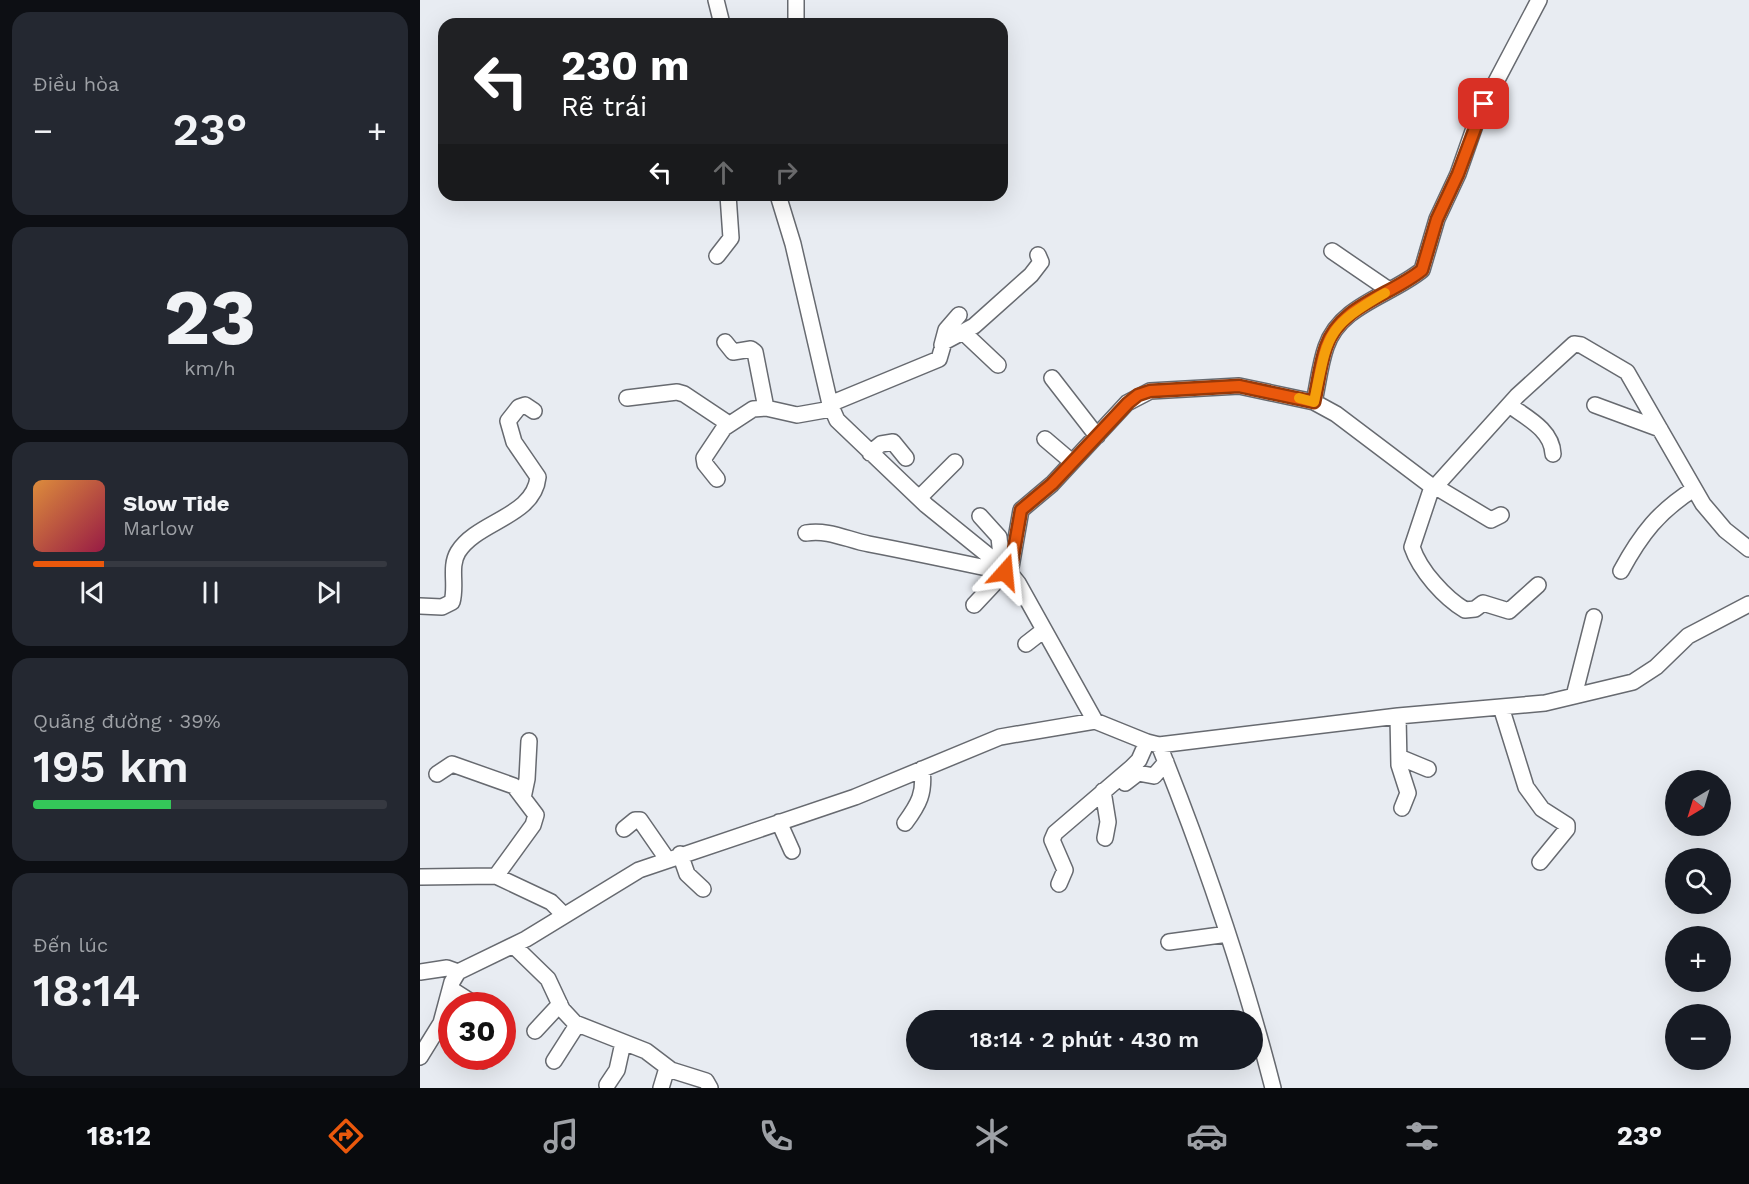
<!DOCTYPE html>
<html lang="vi">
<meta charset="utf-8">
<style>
body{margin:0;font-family:"Work Sans",sans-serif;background:#242831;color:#f1f3f6;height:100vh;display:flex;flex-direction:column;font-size:22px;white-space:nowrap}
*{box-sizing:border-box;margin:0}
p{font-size:20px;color:#9ea1a6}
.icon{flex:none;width:33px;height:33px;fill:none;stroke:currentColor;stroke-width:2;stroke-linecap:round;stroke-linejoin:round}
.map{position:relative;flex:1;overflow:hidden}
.sheet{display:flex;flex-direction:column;gap:12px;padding:12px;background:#0d0f14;width:420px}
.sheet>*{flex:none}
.top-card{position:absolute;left:18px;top:18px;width:570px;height:183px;border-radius:18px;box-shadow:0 6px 24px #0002;background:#202124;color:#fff;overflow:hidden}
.needle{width:39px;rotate:218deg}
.fabs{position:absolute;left:1245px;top:770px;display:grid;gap:12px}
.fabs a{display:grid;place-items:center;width:66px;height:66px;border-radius:50%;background:#171b24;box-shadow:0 6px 24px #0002;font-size:30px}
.speed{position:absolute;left:18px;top:992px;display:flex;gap:12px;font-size:30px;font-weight:700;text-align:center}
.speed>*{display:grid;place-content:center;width:78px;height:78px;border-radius:50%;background:#171b24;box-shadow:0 6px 24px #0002;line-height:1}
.speed .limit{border:9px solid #d22;background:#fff;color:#111}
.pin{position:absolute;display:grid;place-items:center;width:51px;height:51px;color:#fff;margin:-26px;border-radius:12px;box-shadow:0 3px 9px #0006}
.me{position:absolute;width:66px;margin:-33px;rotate:18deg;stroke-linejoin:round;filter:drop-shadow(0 0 4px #0008)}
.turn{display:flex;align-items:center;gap:21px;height:126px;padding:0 24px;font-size:27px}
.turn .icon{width:78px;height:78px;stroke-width:2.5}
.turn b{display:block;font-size:42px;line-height:51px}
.lanes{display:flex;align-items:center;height:57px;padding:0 24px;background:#0003;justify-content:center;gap:30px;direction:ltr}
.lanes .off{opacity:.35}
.big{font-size:45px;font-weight:600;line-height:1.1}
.sheet .card{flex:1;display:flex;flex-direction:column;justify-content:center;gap:9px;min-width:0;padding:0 21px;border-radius:18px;background:#242831}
.sheet .dial{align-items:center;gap:0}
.dial b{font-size:78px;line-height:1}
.song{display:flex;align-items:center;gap:18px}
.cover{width:72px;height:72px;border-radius:9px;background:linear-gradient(135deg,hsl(30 70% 55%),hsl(340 70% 35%))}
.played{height:6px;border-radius:3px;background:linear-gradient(90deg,#ea580c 20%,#363941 20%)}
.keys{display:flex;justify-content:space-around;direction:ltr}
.heat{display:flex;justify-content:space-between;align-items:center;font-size:33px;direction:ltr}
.charge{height:9px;border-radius:4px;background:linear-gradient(90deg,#34c759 39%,#363941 0)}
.trip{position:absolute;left:486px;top:1010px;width:357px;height:60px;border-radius:30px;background:#171b24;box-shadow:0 6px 24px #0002;font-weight:600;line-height:60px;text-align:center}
.dock{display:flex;height:96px;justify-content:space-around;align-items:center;background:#090b0e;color:#9ea1a6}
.dock .icon{width:42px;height:42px}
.dock .current{color:#ea580c}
.dock b{font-size:27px;color:#f1f3f6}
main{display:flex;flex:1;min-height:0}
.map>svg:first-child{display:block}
</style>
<main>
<section class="sheet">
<div class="card"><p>Điều hòa</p>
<div class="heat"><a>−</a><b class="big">23°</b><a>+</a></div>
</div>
<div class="card dial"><b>23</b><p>km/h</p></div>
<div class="card">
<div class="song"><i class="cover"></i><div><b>Slow Tide</b><p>Marlow</p></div></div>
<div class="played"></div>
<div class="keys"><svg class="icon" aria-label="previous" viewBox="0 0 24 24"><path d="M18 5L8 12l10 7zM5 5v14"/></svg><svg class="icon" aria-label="pause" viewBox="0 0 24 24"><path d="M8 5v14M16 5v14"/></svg><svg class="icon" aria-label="next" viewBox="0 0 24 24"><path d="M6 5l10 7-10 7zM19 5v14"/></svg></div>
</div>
<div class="card"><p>Quãng đường · 39%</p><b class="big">195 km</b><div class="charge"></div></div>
<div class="card"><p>Đến lúc</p><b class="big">18:14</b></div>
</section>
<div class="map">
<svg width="1329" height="1088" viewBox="0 0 1329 1088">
<rect width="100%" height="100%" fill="#e8ecf2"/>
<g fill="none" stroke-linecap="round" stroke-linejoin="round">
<g stroke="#676a70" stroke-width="18">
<path id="minor" d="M 296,0 L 302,24
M 376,0 L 376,24
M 358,195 L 373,244 L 410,404 L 417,420 L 506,505 L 590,573 L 598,583 L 675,721
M 912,251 L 969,290
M 297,256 L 311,238 L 308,195
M 543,332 L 578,365
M 305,342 L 313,352 L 331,349 L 335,352 L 346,408
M 522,345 L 526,330 L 539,315
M 632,378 L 677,436
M 207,398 L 257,392 L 264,394 L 309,424
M 894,402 C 898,384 900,364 906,347 C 920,305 970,296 1002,270 L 1017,219 L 1038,174 L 1059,114 L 1119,0
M 410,404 L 519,359 L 524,342 L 554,326 L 611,275 L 621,262 L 618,255
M 1089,405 C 1107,418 1132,430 1133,454
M 1175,405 L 1240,429
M 625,439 L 652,462
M 450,453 L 461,444 L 473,442 L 486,458
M 297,479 L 285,464 L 284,458 L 304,428 L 333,409 L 346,408 L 377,415 L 411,409
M 1012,487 L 992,547 C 1000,571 1025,598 1045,610 L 1055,609 L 1063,603 L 1089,611 L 1118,585
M 1016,487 L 1071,520 L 1081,515
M 499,498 L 535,462
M 560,516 L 579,537 L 582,566
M 386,533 C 408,529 428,540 449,544 C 496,553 543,563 590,573 L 601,510 L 632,484 L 707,403 L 730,391 L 819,386 L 894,402 L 916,414 L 1014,488 L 1097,396 L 1154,344 L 1161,345 L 1207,372 L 1283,504 L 1305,530 L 1329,549
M 1201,571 C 1221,534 1239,511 1274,489
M 554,605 L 585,572
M 0,606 L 22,607 L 32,602 C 37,585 29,567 38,552 C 57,521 114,517 118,477 L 94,442 L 88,421 L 99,407 L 105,405 L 114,411
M 606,644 L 624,630
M 1154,696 L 1174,617
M 1081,707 L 1106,787 L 1122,809 L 1147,825 L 1147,829 L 1120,862
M 978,716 L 979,765 L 988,793 L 982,808
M 739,745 C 784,857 823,971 853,1088
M 979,757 L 1008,769
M 17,774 L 32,764 L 94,786 L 116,815 L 113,825 L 76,876
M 705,783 L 718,773 L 734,776 L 746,762
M 683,791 L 688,822 L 685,838
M 103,798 L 107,779 L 109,741
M 359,822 L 372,851
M 485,823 C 499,804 505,793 502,769
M 204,829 L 215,820 L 220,820 L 247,859
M 260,854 L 267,874 L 283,889
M 0,877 L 76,876 L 131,902 L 144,915
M 639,884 L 645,870 L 632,840 L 635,833 L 711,768 L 719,760 L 727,742
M 749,942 L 808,934
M 94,946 L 128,979 L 142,1009 L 155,1023 L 226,1051 L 251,1070 L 286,1081 L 290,1088
M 0,972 L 27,968 L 38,972
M 31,989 L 56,1005
M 115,1031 L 140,1004
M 58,1056 L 63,1061
M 0,1057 L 21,1023 L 32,982 L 38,972 L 106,939 L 219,870 L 435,797 L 580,737 L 675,721 L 727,742 L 739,745 L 978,716 L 1125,703 L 1213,682 L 1236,667 L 1268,636 L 1329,604
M 134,1061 L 157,1025
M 187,1085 L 197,1070 L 203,1043
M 241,1088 L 247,1068"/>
</g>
<use href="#minor" stroke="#fff" stroke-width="15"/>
</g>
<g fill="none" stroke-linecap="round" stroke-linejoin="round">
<g stroke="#983908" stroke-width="15">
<path id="route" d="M 585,572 L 590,573 L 601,510 L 632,484 L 708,403 L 718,395 L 730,391 L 819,386 L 894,402 C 898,384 900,364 906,347 C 920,305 970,296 1002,270 L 1017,219 L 1038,174 L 1064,104"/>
</g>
<use href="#route" stroke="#ea580c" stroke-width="10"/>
<path stroke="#f59e0b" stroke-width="10" d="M 879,398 L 894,402 C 908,336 904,328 965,293"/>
</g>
</svg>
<div class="fabs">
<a><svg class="needle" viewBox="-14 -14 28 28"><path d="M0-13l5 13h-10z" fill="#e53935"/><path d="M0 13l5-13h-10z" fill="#9ea1a6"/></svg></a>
<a><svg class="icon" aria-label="search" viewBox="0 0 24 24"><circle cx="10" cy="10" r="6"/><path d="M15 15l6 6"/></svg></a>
<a>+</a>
<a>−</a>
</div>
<div class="speed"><div class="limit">30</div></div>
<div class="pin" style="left:1064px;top:104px;background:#d93025"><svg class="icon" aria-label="arrive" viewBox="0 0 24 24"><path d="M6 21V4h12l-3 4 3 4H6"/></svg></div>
<svg class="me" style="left:585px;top:572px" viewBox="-20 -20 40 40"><path d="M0-17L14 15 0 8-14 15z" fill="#ea580c" stroke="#fff" stroke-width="4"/></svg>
<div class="trip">18:14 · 2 phút · 430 m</div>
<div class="top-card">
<div class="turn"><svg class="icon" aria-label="left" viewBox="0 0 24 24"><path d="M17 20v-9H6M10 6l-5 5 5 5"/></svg><div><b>230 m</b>Rẽ trái</div></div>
<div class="lanes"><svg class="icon" aria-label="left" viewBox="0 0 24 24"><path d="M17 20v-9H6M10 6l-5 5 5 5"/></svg><svg class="icon off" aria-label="ahead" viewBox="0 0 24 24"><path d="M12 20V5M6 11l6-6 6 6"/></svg><svg class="icon off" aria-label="right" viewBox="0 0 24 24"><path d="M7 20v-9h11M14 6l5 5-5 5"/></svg></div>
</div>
</div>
</main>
<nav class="dock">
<b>18:12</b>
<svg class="icon current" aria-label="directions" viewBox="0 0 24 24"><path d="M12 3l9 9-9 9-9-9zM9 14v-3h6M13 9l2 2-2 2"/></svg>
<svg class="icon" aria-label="music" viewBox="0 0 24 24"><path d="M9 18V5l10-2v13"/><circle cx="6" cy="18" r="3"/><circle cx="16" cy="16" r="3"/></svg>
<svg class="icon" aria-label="phone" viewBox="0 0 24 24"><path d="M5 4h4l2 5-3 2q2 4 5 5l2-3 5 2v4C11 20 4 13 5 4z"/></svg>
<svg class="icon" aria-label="climate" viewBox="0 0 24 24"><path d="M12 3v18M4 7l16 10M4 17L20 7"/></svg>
<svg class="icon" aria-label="car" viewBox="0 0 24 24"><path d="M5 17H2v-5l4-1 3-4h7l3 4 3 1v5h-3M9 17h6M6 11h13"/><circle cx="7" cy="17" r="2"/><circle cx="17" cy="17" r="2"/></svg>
<svg class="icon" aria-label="filters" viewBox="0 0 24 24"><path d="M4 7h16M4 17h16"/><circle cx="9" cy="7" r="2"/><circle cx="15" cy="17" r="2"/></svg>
<b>23°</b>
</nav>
